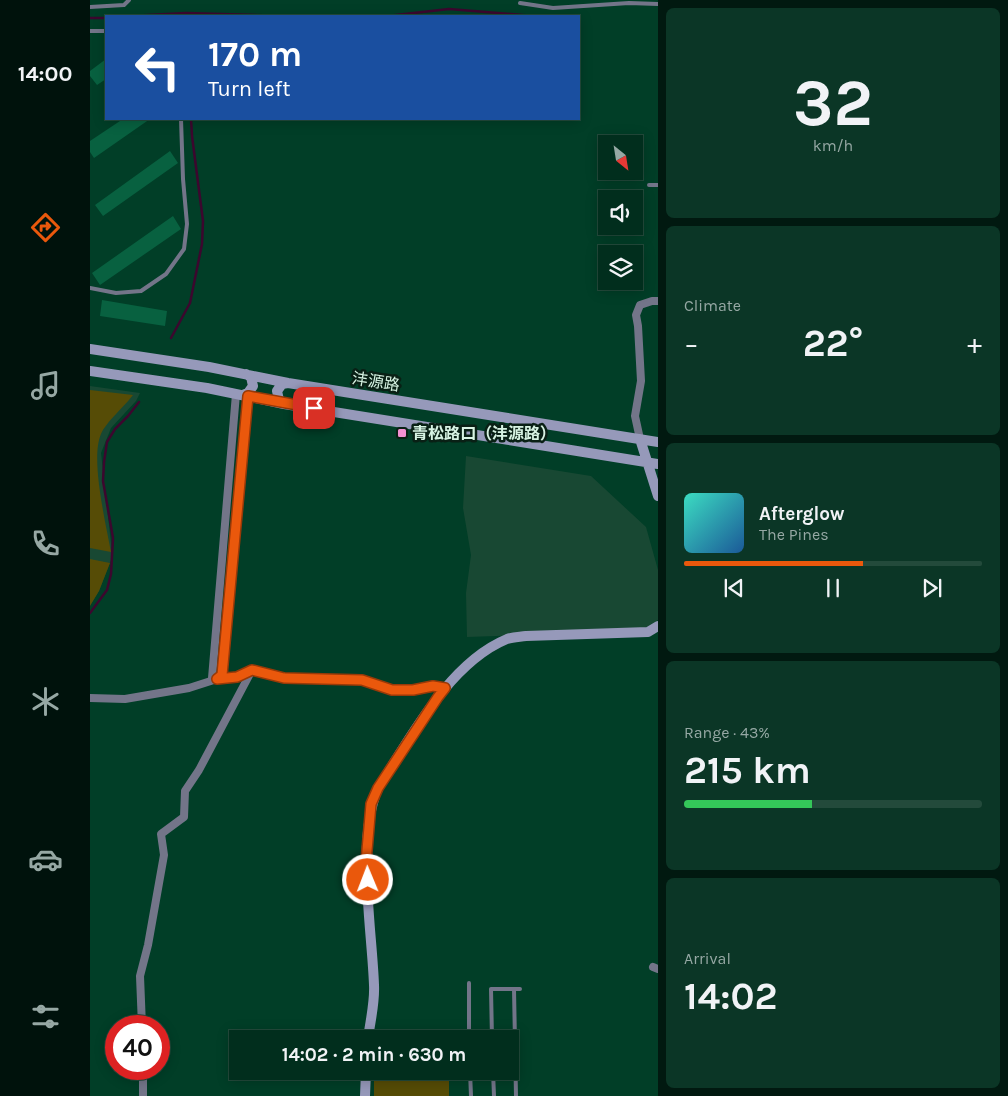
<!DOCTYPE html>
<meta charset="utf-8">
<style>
body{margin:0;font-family:Karla,"Noto Sans SC",sans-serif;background:#0b3626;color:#f1f3f6;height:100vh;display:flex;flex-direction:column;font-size:19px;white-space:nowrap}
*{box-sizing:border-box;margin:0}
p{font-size:16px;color:#96a8a4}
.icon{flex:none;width:28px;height:28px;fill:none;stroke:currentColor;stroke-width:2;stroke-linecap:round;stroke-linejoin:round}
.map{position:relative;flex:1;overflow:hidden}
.side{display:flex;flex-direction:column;gap:8px;padding:8px;background:#011910;width:350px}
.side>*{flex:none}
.hud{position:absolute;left:15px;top:15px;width:475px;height:105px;border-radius:0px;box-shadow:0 2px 12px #0003,0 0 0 1px #234a3b;background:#1a4fa0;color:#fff;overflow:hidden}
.needle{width:32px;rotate:150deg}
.fabs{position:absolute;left:508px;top:135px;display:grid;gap:10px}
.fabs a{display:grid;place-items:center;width:45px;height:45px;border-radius:0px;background:#012e1d;box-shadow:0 2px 12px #0003,0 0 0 1px #234a3b;font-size:25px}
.speed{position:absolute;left:15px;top:1015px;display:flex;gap:10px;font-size:25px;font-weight:700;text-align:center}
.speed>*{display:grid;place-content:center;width:65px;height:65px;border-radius:50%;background:#012e1d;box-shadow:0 2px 12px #0003,0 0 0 1px #234a3b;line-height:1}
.speed .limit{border:8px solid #d22;background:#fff;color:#111}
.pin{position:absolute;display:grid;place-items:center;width:42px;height:42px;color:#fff;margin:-21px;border-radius:10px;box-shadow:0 2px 8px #0006}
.me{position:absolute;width:55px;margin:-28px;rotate:359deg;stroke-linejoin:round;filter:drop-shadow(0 0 4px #0008)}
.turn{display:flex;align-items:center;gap:18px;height:105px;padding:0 20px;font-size:22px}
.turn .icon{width:65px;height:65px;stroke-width:2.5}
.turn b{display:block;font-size:35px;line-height:42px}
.big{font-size:38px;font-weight:700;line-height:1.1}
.side .card{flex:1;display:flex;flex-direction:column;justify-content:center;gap:8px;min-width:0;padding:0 18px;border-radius:8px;background:#0b3626}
.side .dial{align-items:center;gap:0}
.dial b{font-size:65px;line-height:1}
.song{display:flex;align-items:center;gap:15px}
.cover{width:60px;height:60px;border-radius:8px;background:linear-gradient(135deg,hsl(170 70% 55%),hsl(210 70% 35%))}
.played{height:5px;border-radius:2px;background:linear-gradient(90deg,#ea580c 60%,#234a3b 60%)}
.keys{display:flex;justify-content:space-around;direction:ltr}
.heat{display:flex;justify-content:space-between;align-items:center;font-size:28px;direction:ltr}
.charge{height:8px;border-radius:4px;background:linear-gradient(90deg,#34c759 43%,#234a3b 0)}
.trip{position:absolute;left:139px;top:1030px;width:290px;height:50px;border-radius:0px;background:#012e1d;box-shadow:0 2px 12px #0003,0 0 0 1px #234a3b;font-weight:700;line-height:50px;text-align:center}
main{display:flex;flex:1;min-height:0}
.menu{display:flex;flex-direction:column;width:90px;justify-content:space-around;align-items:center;background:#00120c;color:#96a8a4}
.menu .icon{width:35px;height:35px}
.menu .active{color:#ea580c}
.menu b{font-size:22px;color:#f1f3f6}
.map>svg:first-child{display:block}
</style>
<main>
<nav class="menu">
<b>14:00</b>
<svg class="icon active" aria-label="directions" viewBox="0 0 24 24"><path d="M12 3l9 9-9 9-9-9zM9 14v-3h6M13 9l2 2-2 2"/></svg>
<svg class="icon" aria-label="music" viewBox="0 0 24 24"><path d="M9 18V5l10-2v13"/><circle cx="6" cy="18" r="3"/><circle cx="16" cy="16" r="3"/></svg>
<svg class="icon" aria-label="phone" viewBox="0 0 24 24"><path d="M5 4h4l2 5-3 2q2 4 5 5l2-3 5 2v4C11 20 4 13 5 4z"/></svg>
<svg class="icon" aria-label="climate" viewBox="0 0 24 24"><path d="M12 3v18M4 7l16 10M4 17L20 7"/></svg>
<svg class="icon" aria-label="car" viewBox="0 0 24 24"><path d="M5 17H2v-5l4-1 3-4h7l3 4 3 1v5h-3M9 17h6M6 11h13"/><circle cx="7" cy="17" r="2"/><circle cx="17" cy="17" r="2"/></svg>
<svg class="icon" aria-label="filters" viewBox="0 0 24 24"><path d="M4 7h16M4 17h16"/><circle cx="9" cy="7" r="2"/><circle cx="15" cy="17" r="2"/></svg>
</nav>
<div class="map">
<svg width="568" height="1096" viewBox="0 0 568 1096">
<rect width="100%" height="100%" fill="#013e27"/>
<path fill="#184833" d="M 0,386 L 50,393 L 46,401 L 21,428 L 11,453 L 22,552 L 21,560 L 9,591 L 0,605 Z
M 376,456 L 501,476 L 556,527 L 568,570 L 568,620 L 550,631 L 377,637 L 376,593 L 381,555 L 373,508 Z"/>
<path fill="#564c06" d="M 0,390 L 43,395 C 35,406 16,422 11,434 C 0,459 16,524 21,552 L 0,548 Z
M 0,559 L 20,563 L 9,591 L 0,606 Z
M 359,1076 L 359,1096 L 284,1096 L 284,1077 Z"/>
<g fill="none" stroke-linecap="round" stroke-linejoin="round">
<path stroke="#3c072e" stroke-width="2.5" d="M 39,16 L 96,13 L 199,16
M 297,16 L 359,9 L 444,16
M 0,18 L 16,18
M 81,338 L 100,303 L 112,244 L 113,221 L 102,136 L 101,119
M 0,613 L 17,590 L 21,574 L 23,538 L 13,481 L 14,462 L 17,442 L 25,429 L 38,416 L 49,402"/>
</g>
<path fill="#086140" d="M 16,59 L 16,79 L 7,85 L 0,76 L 0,71 Z
M 33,119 L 60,119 L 4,158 L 0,152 L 0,141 Z
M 80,151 L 88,163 L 13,216 L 5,205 Z
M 83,216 L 91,229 L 10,285 L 2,273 Z
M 12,300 L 77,311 L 75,326 L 10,316 Z"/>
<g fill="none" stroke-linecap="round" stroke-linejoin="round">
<path stroke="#4f806c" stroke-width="1" stroke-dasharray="1 4" stroke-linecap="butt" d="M 354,1038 L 363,1039"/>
<path stroke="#737589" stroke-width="4" d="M 430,3 L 463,8 L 539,3 L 568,4
M 0,7 L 34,5 L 39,0
M 0,31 L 16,31
M 559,185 L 568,185
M 0,288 L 26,293 L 51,291 L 76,274 L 94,249 L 97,224 L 93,179 L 91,119
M 424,989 L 426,1096
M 379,1039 L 379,983
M 402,1039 L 401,989 L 430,989
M 380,1071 L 381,1096
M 403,1071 L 404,1096"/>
<path stroke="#737589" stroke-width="8" d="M 146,394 L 122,678 L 127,679 L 132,675 L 158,396
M 550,439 L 545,416 L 551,381 L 548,326 L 546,315 L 550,305 L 562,301 L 568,301
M 0,698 L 35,699 L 99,688 L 127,679 L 147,677 L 162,670
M 563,967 L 568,969
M 52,1026 L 50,976 L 58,945 L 74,855 L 71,834 L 94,817 L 95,791 L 109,770 L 162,670 L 194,678 L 271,680 L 302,690 L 323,690 L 343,686 L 355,688
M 53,1096 L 53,1069"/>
<path stroke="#9699ba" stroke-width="10" d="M 0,349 L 119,367 L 198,383 L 568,442
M 0,371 L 117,388 L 194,404 L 568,464
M 153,395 L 158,393 L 163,386 L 161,377 L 156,374
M 194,404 L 189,400 L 187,391 L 192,384 L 198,383
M 550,439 L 568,496
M 278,1039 C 280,1022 285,1003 284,985 C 282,929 266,839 288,788 C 321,737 359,663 417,639 C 423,637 429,637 436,636 L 558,632 L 568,626
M 275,1096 L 276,1071"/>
</g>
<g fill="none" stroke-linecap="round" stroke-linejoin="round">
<g stroke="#983908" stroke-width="12">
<path id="route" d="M 224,408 L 158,396 L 132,675 L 127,679 L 147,677 L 162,670 L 194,678 L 272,680 L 302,690 L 323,690 L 343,686 L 355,688 L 348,697 L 288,788 L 281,804 L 276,862 L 278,880"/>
</g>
<use href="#route" stroke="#ea580c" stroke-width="9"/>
</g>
<rect fill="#f491d3" stroke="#092015" stroke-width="2" x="307" y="428" width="10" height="10" rx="2.5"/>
<g text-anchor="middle" stroke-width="5" stroke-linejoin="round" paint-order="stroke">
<g font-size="16" fill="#d7f3e3" stroke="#092015">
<text transform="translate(286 381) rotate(9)" y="6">沣源路</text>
</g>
<g font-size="16" font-weight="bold" fill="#d7f3e3" stroke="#092015" text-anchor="start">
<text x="322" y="439">青松路口（沣源路）</text>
</g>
</g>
</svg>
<div class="fabs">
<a><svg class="needle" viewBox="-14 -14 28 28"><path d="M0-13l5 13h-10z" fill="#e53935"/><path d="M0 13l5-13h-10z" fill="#96a8a4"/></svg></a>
<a><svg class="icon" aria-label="sound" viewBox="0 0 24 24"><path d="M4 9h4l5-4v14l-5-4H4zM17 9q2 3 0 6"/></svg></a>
<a><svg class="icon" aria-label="layers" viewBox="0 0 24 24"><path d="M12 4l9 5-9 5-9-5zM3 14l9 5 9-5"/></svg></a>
</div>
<div class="speed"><div class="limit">40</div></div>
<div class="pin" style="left:224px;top:408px;background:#d93025"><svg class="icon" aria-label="arrive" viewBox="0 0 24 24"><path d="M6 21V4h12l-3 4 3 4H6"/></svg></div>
<svg class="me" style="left:278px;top:880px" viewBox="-20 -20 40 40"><circle r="17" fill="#ea580c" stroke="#fff" stroke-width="3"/><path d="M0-11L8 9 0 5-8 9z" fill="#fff"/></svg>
<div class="trip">14:02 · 2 min · 630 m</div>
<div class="hud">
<div class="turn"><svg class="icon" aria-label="left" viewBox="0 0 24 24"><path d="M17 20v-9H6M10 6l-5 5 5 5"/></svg><div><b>170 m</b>Turn left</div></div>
</div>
</div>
<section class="side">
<div class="card dial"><b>32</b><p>km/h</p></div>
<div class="card"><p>Climate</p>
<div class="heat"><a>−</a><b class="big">22°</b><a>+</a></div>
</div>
<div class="card">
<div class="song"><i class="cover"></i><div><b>Afterglow</b><p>The Pines</p></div></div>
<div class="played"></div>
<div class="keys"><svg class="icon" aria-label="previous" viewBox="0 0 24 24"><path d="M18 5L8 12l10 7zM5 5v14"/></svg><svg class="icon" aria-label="pause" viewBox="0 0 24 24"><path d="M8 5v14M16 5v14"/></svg><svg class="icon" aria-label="next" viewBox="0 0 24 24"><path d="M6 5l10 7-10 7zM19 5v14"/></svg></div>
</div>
<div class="card"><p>Range · 43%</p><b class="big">215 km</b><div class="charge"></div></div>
<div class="card"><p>Arrival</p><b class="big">14:02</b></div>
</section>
</main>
